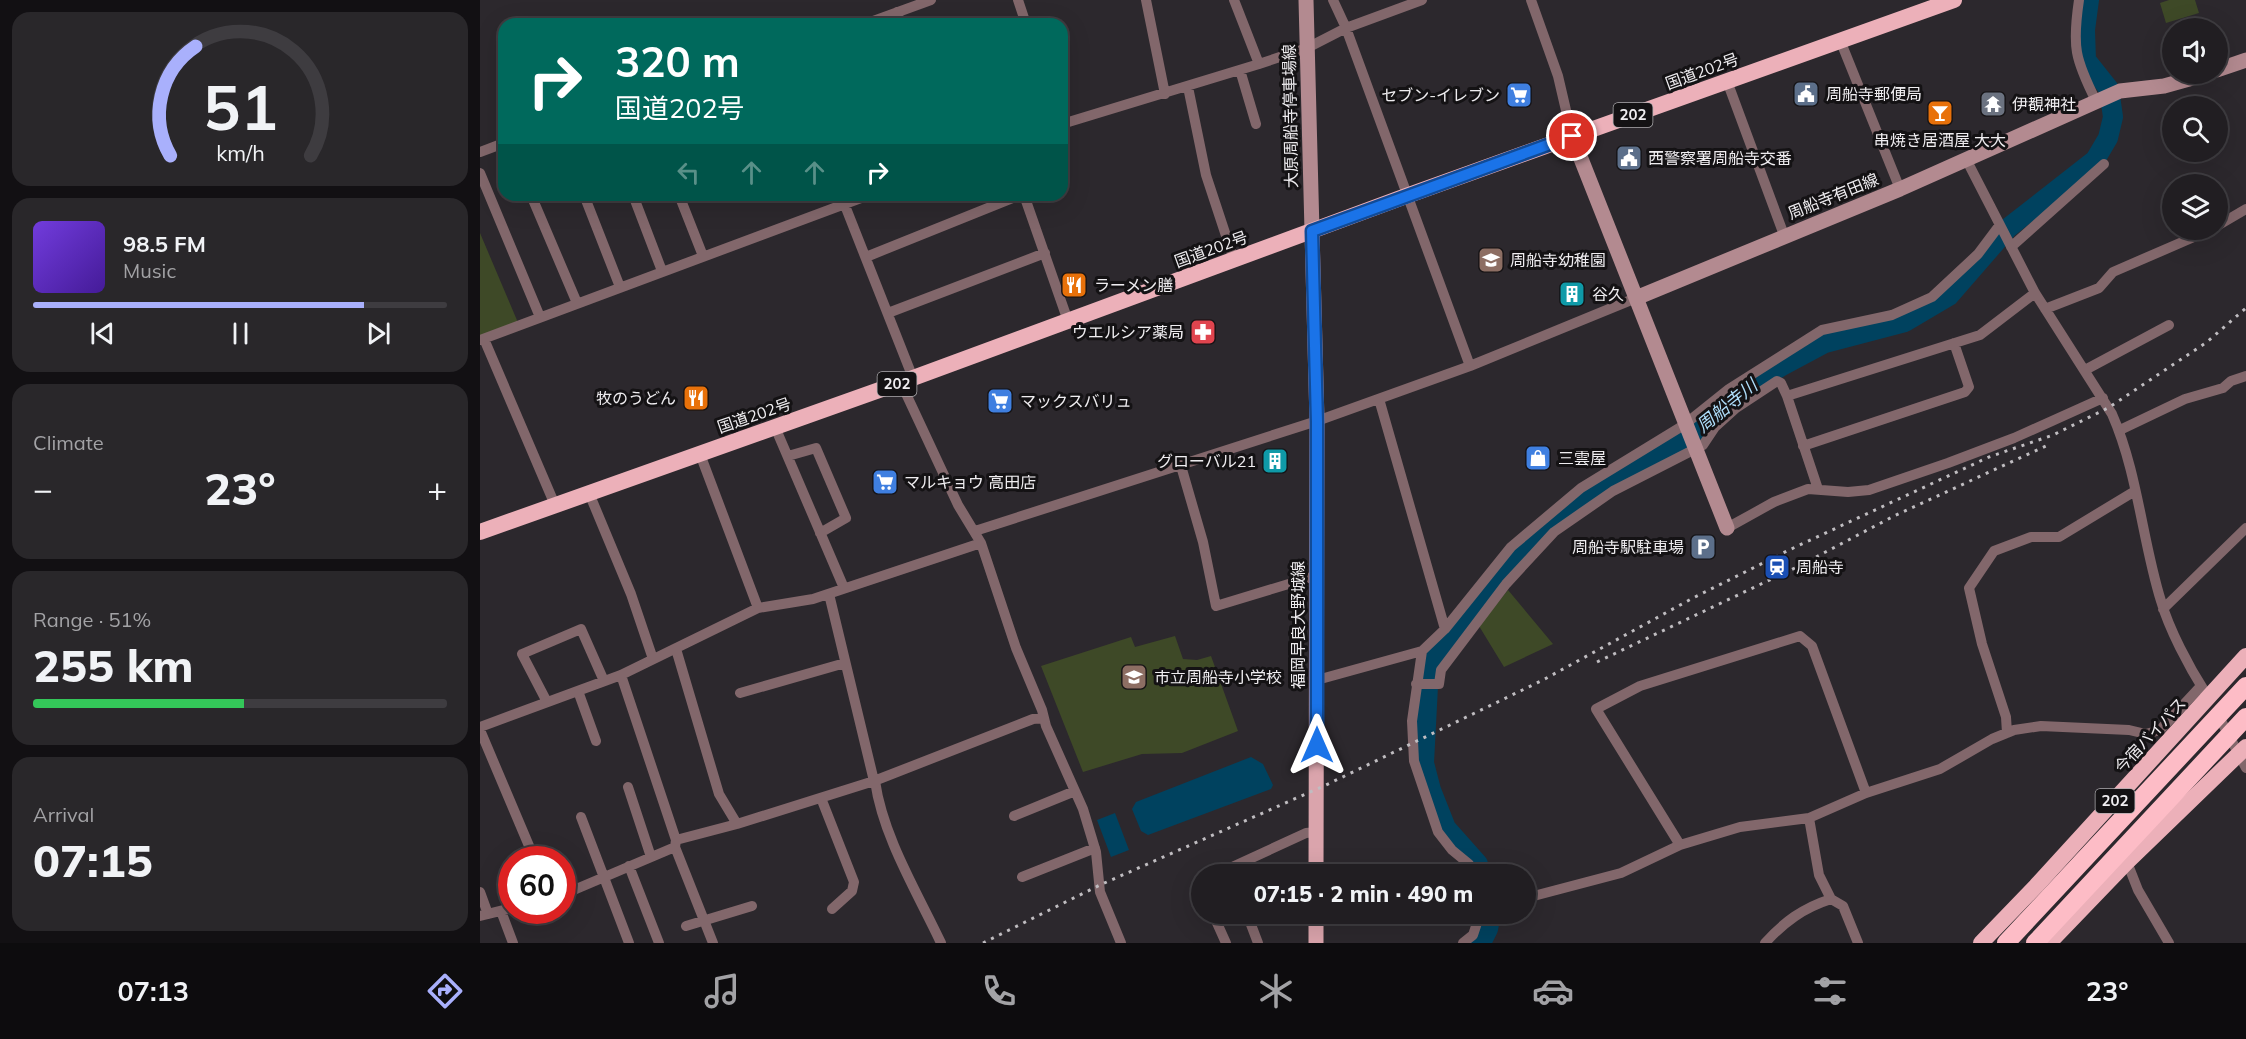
<!DOCTYPE html>
<meta charset="utf-8">
<style>
body{margin:0;font-family:Mulish,"Noto Sans JP",sans-serif;background:#29272a;color:#f1f3f6;height:100vh;display:flex;flex-direction:column;font-size:22px;white-space:nowrap}
*{box-sizing:border-box;margin:0}
p{font-size:20px;color:#a2a2a5}
.icon{flex:none;width:33px;height:33px;fill:none;stroke:currentColor;stroke-width:2;stroke-linecap:round;stroke-linejoin:round}
.map{position:relative;flex:1;overflow:hidden}
.details{display:flex;flex-direction:column;gap:12px;padding:12px;background:#121013;width:480px}
.details>*{flex:none}
.guide{position:absolute;left:18px;top:18px;width:570px;height:183px;border-radius:18px;box-shadow:0 6px 24px #0002,0 0 0 2px #3e3c40;background:#00695c;color:#fff;overflow:hidden}
.buttons{position:absolute;left:1682px;top:18px;display:grid;gap:12px}
.buttons a{display:grid;place-items:center;width:66px;height:66px;border-radius:50%;background:#211e22;box-shadow:0 6px 24px #0002,0 0 0 2px #3e3c40;font-size:30px}
.speed{position:absolute;left:18px;top:846px;display:flex;gap:12px;font-size:30px;font-weight:700;text-align:center}
.speed>*{display:grid;place-content:center;width:78px;height:78px;border-radius:50%;background:#211e22;box-shadow:0 6px 24px #0002,0 0 0 2px #3e3c40;line-height:1}
.speed .limit{border:9px solid #d22;background:#fff;color:#111}
.pin{position:absolute;display:grid;place-items:center;width:51px;height:51px;color:#fff;margin:-26px;border:3px solid #fff;border-radius:50%;box-shadow:0 2px 6px #0007}
.me{position:absolute;width:66px;margin:-33px;rotate:0deg;stroke-linejoin:round;filter:drop-shadow(0 0 4px #0008)}
.turn{display:flex;align-items:center;gap:21px;height:126px;padding:0 18px;font-size:27px}
.turn .icon{width:78px;height:78px;stroke-width:2.5}
.turn b{display:block;font-size:42px;line-height:51px}
.lanes{display:flex;align-items:center;height:57px;padding:0 18px;background:#0003;justify-content:center;gap:30px;direction:ltr}
.lanes .off{opacity:.35}
.big{font-size:45px;font-weight:800;line-height:1.1}
.details .tile{flex:1;display:flex;flex-direction:column;justify-content:center;gap:9px;min-width:0;padding:0 21px;border-radius:18px;background:#29272a}
.details .dial{align-items:center;gap:0}
.dial svg{height:156px;overflow:visible;fill:none;stroke:#3e3c40;stroke-width:7;stroke-linecap:round;text-anchor:middle}
.dial text{fill:#f1f3f6;stroke:none}
.song{display:flex;align-items:center;gap:18px}
.cover{width:72px;height:72px;border-radius:9px;background:linear-gradient(135deg,hsl(260 70% 55%),hsl(260 70% 35%))}
.played{height:6px;border-radius:3px;background:linear-gradient(90deg,#a9b0fc 80%,#3e3c40 80%)}
.keys{display:flex;justify-content:space-around;direction:ltr}
.heat{display:flex;justify-content:space-between;align-items:center;font-size:33px;direction:ltr}
.charge{height:9px;border-radius:4px;background:linear-gradient(90deg,#34c759 51%,#3e3c40 0)}
.trip{position:absolute;left:711px;top:864px;width:345px;height:60px;border-radius:30px;background:#211e22;box-shadow:0 6px 24px #0002,0 0 0 2px #3e3c40;font-weight:800;line-height:60px;text-align:center}
.dock{display:flex;height:96px;justify-content:space-around;align-items:center;background:#0d0c0e;color:#a2a2a5}
.dock .icon{width:42px;height:42px}
.dock .active{color:#a9b0fc}
.dock b{font-size:27px;color:#f1f3f6}
main{display:flex;flex:1;min-height:0}
.map>svg:first-child{display:block}
</style>
<main>
<section class="details">
<div class="tile dial"><svg viewBox="0 0 100 80">
<path d="M14 69A42 42 0 1 1 86 69"/>
<path d="M14 69A42 42 0 0 1 27 13" stroke="#a9b0fc"/>
<text x="50" y="56" font-size="32" font-weight="700">51</text>
<text x="50" y="72" font-size="11">km/h</text>
</svg></div>
<div class="tile">
<div class="song"><i class="cover"></i><div><b>98.5 FM</b><p>Music</p></div></div>
<div class="played"></div>
<div class="keys"><svg class="icon" aria-label="previous" viewBox="0 0 24 24"><path d="M18 5L8 12l10 7zM5 5v14"/></svg><svg class="icon" aria-label="pause" viewBox="0 0 24 24"><path d="M8 5v14M16 5v14"/></svg><svg class="icon" aria-label="next" viewBox="0 0 24 24"><path d="M6 5l10 7-10 7zM19 5v14"/></svg></div>
</div>
<div class="tile"><p>Climate</p>
<div class="heat"><a>−</a><b class="big">23°</b><a>+</a></div>
</div>
<div class="tile"><p>Range · 51%</p><b class="big">255 km</b><div class="charge"></div></div>
<div class="tile"><p>Arrival</p><b class="big">07:15</b></div>
</section>
<div class="map">
<svg width="1766" height="943" viewBox="0 0 1766 943">
<rect width="100%" height="100%" fill="#2c282d"/>
<path fill="#3e4927" d="M 1689,0 L 1715,0 L 1719,13 L 1686,23 L 1680,3 Z
M 0,233 L 39,325 L 0,340 Z
M 1028,590 L 1073,644 L 1024,667 L 999,626 Z
M 695,636 L 703,659 L 717,660 L 731,656 L 758,731 L 702,753 L 662,754 L 603,772 L 561,666 L 651,637 L 655,647 Z"/>
<path fill="#00425f" d="M 771,757 L 783,764 L 793,785 L 791,789 L 668,835 L 661,831 L 652,809 L 656,802 Z
M 635,813 L 649,850 L 631,857 L 617,820 Z"/>
<g fill="none" stroke-linecap="round" stroke-linejoin="round">
<path stroke="#00425f" stroke-width="20" d="M 1000,874 L 998,864 L 966,828 L 951,790 L 944,763 L 949,667 L 1009,585 L 1075,521 L 1124,486 L 1200,444 L 1269,386 L 1302,366 L 1345,343 L 1425,322 L 1469,296 L 1528,228 L 1615,160 L 1628,138 L 1633,117 L 1629,89 L 1606,60 L 1605,30 L 1609,0
M 1001,943 L 1008,929 L 1011,914"/>
<path stroke="#82676b" stroke-width="10" d="M 538,0 L 546,24
M 666,0 L 685,94
M 754,0 L 779,64
M 853,0 L 866,28 L 990,366
M 1051,0 L 1078,76 L 1092,136
M 1599,0 C 1592,47 1595,59 1616,101
M 417,12 L 421,24
M 385,24 L 451,0
M 1360,40 L 1420,189
M 760,70 L 776,124
M 1247,81 L 1304,235
M 708,87 L 726,175 L 754,260
M 582,124 L 779,64 L 827,48 L 866,28 L 942,0
M 0,152 L 24,143
M 1486,159 L 1555,293 L 1632,414 C 1658,473 1662,540 1681,601 C 1689,629 1709,667 1725,692
M 0,173 L 60,317
M 51,195 L 97,303
M 104,195 L 140,287
M 153,195 L 182,271
M 199,195 L 223,256
M 357,195 L 364,203 L 433,378
M 544,195 L 588,321
M 1737,226 L 1766,209
M 1531,247 L 1624,164
M 386,257 L 540,195
M 1565,309 L 1619,288 L 1633,272 L 1730,230
M 408,313 L 565,253
M 4,339 L 75,505
M 0,340 L 389,195
M 1605,370 L 1689,325
M 421,383 L 478,505 L 501,543 L 536,648 L 562,710 L 566,726 L 603,809 L 616,852 L 620,892 L 641,943
M 899,399 L 965,629
M 295,427 L 364,588
M 1640,430 L 1705,399 L 1743,388 L 1751,381 L 1766,376
M 1323,446 L 1485,392 L 1489,387 L 1474,343
M 220,454 L 278,608
M 308,456 L 336,448 L 366,518 L 340,533
M 701,466 L 723,542 L 736,606 L 835,576
M 1338,489 L 1307,396 L 1500,335 L 1555,293
M 109,493 L 151,594 L 173,659
M 1247,528 L 1294,502 L 1328,489 L 1368,492 L 1389,490 L 1468,463 L 1534,438 L 1623,398
M 495,531 L 837,421 L 990,366 L 1156,298
M 349,594 L 394,781
M 1683,609 L 1766,528
M 196,649 L 239,794 L 257,824
M 141,675 L 196,840 L 195,847 L 233,943
M 837,680 L 942,651
M 936,684 L 959,684 L 961,670 L 1026,584 L 1074,532 L 1133,491 L 1223,445 L 1235,427 L 1256,408 L 1297,381 L 1301,383 L 1307,396
M 98,691 L 116,741
M 260,693 L 365,663
M 67,702 L 42,654 L 101,629 L 124,681
M 1737,713 L 1766,768
M 0,727 L 141,675 L 278,608 L 333,599 L 501,543
M 0,730 L 55,860
M 1527,733 L 1526,717 L 1502,644 L 1489,588 L 1514,551 L 1551,537 L 1579,537 L 1655,491
M 395,781 C 403,837 437,892 461,943
M 148,787 L 171,857
M 341,798 L 374,882 L 372,891 L 352,909
M 534,816 L 595,791
M 101,817 L 149,943
M 1329,818 L 1339,875 L 1351,899 L 1363,906 L 1378,943
M 196,840 L 257,824 L 394,781 L 553,719 L 564,718
M 1200,845 L 1116,709 L 1160,686 L 1320,636 L 1332,646 L 1386,793
M 1647,862 L 1658,890 L 1689,943
M 149,866 L 179,943
M 753,874 L 750,868 L 826,833 L 836,832
M 993,874 L 989,864 L 972,850 L 958,832 L 934,761 L 932,721 L 942,651 L 965,629 L 1031,547 L 1101,488 L 1204,425 L 1249,389 L 1342,330 L 1412,315 L 1452,297 L 1498,254 L 1519,226
M 542,877 L 615,848
M 0,892 L 8,914
M 82,895 L 195,847
M 1046,898 L 1141,873 L 1200,845 L 1260,827 L 1329,818 L 1386,793 L 1460,769 L 1512,739 L 1534,730 L 1561,726 L 1649,730 L 1666,734 L 1680,730 L 1721,686
M 21,911 L 33,943
M 733,914 L 746,943
M 767,914 L 778,943
M 0,916 L 32,908
M 206,926 L 272,906
M 983,943 L 993,935 L 1000,914
M 1285,943 C 1304,922 1323,908 1351,899"/>
<path stroke="#b38a90" stroke-width="15" d="M 826,0 L 832,231
M 1737,70 L 1766,60
M 1092,136 L 1247,528
M 1156,298 L 1420,189 L 1640,91 L 1684,86 L 1727,74"/>
<path stroke="#daa4ac" stroke-width="15" d="M 832,231 L 837,421 L 836,874
M 836,914 L 836,943"/>
<path stroke="#ecb0b9" stroke-width="16" d="M 0,532 L 433,378 L 926,196 L 1474,0
M 1501,943 L 1556,886 L 1766,656
M 1569,943 L 1647,862 L 1766,747"/>
<path stroke="#c0bdc1" stroke-width="3" stroke-dasharray="3 6" stroke-linecap="butt" d="M 1117,662 L 1319,566 L 1414,516 L 1568,445
M 503,943 L 620,885 L 846,785 L 1063,680 L 1213,598 L 1309,550 L 1509,457 L 1573,435 L 1628,408 L 1727,342 L 1766,308"/>
<path stroke="#fdbcc6" stroke-width="18" d="M 1526,943 L 1766,686
M 1555,943 L 1766,717"/>
</g>
<g fill="none" stroke-linecap="round" stroke-linejoin="round">
<g stroke="#114b97" stroke-width="15">
<path id="route" d="M 837,745 L 837,422 L 832,231 L 1092,136"/>
</g>
<use href="#route" stroke="#1a73e8" stroke-width="10"/>
</g>
<defs>
<g id="civic-square" transform="scale(1.35)"><rect x="-9" y="-9" width="18" height="18" rx="4" fill="#5c6f8a" stroke="#141214"/><path d="M-.6-6.5H3V-4.5H.6V-3L4-1V1h2V6H-6V1h2V-1L-.6-3ZM-1.2 2.5V6h2.4V2.5Z" fill="#fff"/></g>
<g id="supermarket-square" transform="scale(1.35)"><rect x="-9" y="-9" width="18" height="18" rx="4" fill="#3f7fe0" stroke="#141214"/><path d="M-6-5.5h2.5l.6 2H6L4.5 2H-2.5L-4.4-4H-6ZM-1.5 3.2a1.3 1.3 0 1 0 .1 0ZM3 3.2a1.3 1.3 0 1 0 .1 0Z" fill="#fff"/></g>
<g id="temple-square" transform="scale(1.35)"><rect x="-9" y="-9" width="18" height="18" rx="4" fill="#6b7280" stroke="#141214"/><path d="M0-6L5-2H3V0L6.5 2.5H4V6H1.5V3h-3V6H-4V2.5H-6.5L-3 0V-2H-5Z" fill="#fff"/></g>
<g id="bar-square" transform="scale(1.35)"><rect x="-9" y="-9" width="18" height="18" rx="4" fill="#e8710a" stroke="#141214"/><path d="M-6-5H6L.8 .8V4.5H3.5V6h-7V4.5H-.8V.8Z" fill="#fff"/></g>
<g id="school-square" transform="scale(1.35)"><rect x="-9" y="-9" width="18" height="18" rx="4" fill="#8d6e63" stroke="#141214"/><path d="M0-5L7-2L0 1L-7-2ZM-4 1L0 2.5L4 1V4Q0 6-4 4Z" fill="#fff"/></g>
<g id="restaurant-square" transform="scale(1.35)"><rect x="-9" y="-9" width="18" height="18" rx="4" fill="#e8710a" stroke="#141214"/><path d="M-5-6h1v4h1v-4h1v4h1v-4h1v5L-1.5 .5V6h-2V.5L-5-1ZM5-6V6H3V1.5H1.5Q1.5-4 5-6Z" fill="#fff"/></g>
<g id="building-square" transform="scale(1.35)"><rect x="-9" y="-9" width="18" height="18" rx="4" fill="#0f9aa8" stroke="#141214"/><path d="M-4-6H4V6H1V3H-1V6H-4ZM-2.5-4.3h1.7v1.8h-1.7ZM.8-4.3h1.7v1.8H.8ZM-2.5-1h1.7V.8h-1.7ZM.8-1h1.7V.8H.8Z" fill="#fff"/></g>
<g id="pharmacy-square" transform="scale(1.35)"><rect x="-9" y="-9" width="18" height="18" rx="4" fill="#e0444e" stroke="#141214"/><path d="M-2-6h4v4h4v4h-4v4h-4v-4h-4v-4h4Z" fill="#fff"/></g>
<g id="shop-square" transform="scale(1.35)"><rect x="-9" y="-9" width="18" height="18" rx="4" fill="#3f7fe0" stroke="#141214"/><path d="M-5-2.5h2.3a2.7 3.5 0 0 1 5.4 0H5L5.5 6h-11ZM-1.5-2.5h3a1.5 2.3 0 0 0-3 0Z" fill="#fff"/></g>
<g id="parking-square" transform="scale(1.35)"><rect x="-9" y="-9" width="18" height="18" rx="4" fill="#5c6f8a" stroke="#141214"/><path d="M-3.5-5.5H1a3.5 3.5 0 0 1 0 7H-1V5.5H-3.5ZM-1-3.4V-.6H.8a1.4 1.4 0 0 0 0-2.8Z" fill="#fff"/></g>
<g id="station-square" transform="scale(1.35)"><rect x="-9" y="-9" width="18" height="18" rx="4" fill="#1a4fb4" stroke="#141214"/><path d="M-3-6H3Q5-6 5-4V2Q5 4 3 4L4.5 6H3L1.5 4h-3L-3 6H-4.5L-3 4Q-5 4-5 2V-4Q-5-6-3-6ZM-3.5-4v3h7v-3ZM-3.5 1v1.5H-2V1ZM2 1v1.5H3.5V1Z" fill="#fff"/></g>
</defs>
<g fill-rule="evenodd">
<use href="#civic-square" x="1326" y="94"/>
<use href="#supermarket-square" x="1039" y="95"/>
<use href="#temple-square" x="1513" y="104"/>
<use href="#bar-square" x="1460" y="113"/>
<use href="#civic-square" x="1149" y="158"/>
<use href="#school-square" x="1011" y="260"/>
<use href="#restaurant-square" x="594" y="285"/>
<use href="#building-square" x="1092" y="294"/>
<use href="#pharmacy-square" x="723" y="332"/>
<use href="#restaurant-square" x="216" y="398"/>
<use href="#supermarket-square" x="520" y="401"/>
<use href="#shop-square" x="1058" y="458"/>
<use href="#building-square" x="795" y="461"/>
<use href="#supermarket-square" x="405" y="482"/>
<use href="#parking-square" x="1223" y="547"/>
<use href="#station-square" x="1297" y="567"/>
<use href="#school-square" x="654" y="677"/>
</g>
<g text-anchor="middle" stroke-width="6" stroke-linejoin="round" paint-order="stroke">
<g fill="#141214" stroke="#adabae" stroke-width="1.5">
<rect x="1133.5" y="103" width="39" height="24" rx="4.5"/>
<rect x="397.5" y="372" width="39" height="24" rx="4.5"/>
<rect x="1615.5" y="789" width="39" height="24" rx="4.5"/>
</g>
<g font-size="15" font-weight="bold" fill="#efedf0">
<text x="1153" y="120">202</text>
<text x="417" y="389">202</text>
<text x="1635" y="806">202</text>
</g>
<g font-size="16" fill="#efedf0" stroke="#141214">
<text transform="translate(1222 71) rotate(-20)" y="6">国道202号</text>
<text transform="translate(810 116) rotate(-91)" y="6">大原周船寺停車場線</text>
<text transform="translate(1353 196) rotate(-22)" y="6">周船寺有田線</text>
<text transform="translate(731 249) rotate(-20)" y="6">国道202号</text>
<text transform="translate(274 415) rotate(-19)" y="6">国道202号</text>
<text transform="translate(818 625) rotate(-90)" y="6">福岡早良大野城線</text>
<text transform="translate(1670 735) rotate(-47)" y="6">今宿バイパス</text>
</g>
<g font-size="16" fill="#efedf0" stroke="#141214" text-anchor="start">
<text x="1346" y="100">周船寺郵便局</text>
<text x="1020" y="101" text-anchor="end">セブン-イレブン</text>
<text x="1532" y="110">伊覩神社</text>
<text x="1460" y="146" text-anchor="middle">串焼き居酒屋 大大</text>
<text x="1168" y="164">西警察署周船寺交番</text>
<text x="1030" y="266">周船寺幼稚園</text>
<text x="614" y="291">ラーメン膳</text>
<text x="1112" y="300">谷久</text>
<text x="704" y="338" text-anchor="end">ウエルシア薬局</text>
<text x="196" y="404" text-anchor="end">牧のうどん</text>
<text x="540" y="407">マックスバリュ</text>
<text x="1078" y="464">三雲屋</text>
<text x="776" y="467" text-anchor="end">グローバル21</text>
<text x="424" y="488">マルキョウ 高田店</text>
<text x="1204" y="553" text-anchor="end">周船寺駅駐車場</text>
<text x="1316" y="573">周船寺</text>
<text x="674" y="683">市立周船寺小学校</text>
</g>
<g font-size="18" font-style="italic" fill="#aeddfa" stroke="#141214">
<text transform="translate(1247 406) rotate(-39)" y="6">周船寺川</text>
</g>
</g>
</svg>
<div class="buttons">
<a><svg class="icon" aria-label="sound" viewBox="0 0 24 24"><path d="M4 9h4l5-4v14l-5-4H4zM17 9q2 3 0 6"/></svg></a>
<a><svg class="icon" aria-label="search" viewBox="0 0 24 24"><circle cx="10" cy="10" r="6"/><path d="M15 15l6 6"/></svg></a>
<a><svg class="icon" aria-label="layers" viewBox="0 0 24 24"><path d="M12 4l9 5-9 5-9-5zM3 14l9 5 9-5"/></svg></a>
</div>
<div class="speed"><div class="limit">60</div></div>
<div class="pin" style="left:1092px;top:136px;background:#d93025"><svg class="icon" aria-label="arrive" viewBox="0 0 24 24"><path d="M6 21V4h12l-3 4 3 4H6"/></svg></div>
<svg class="me" style="left:837px;top:745px" viewBox="-20 -20 40 40"><path d="M0-17L14 15 0 8-14 15z" fill="#1a73e8" stroke="#fff" stroke-width="4"/></svg>
<div class="trip">07:15 · 2 min · 490 m</div>
<div class="guide">
<div class="turn"><svg class="icon" aria-label="right" viewBox="0 0 24 24"><path d="M7 20v-9h11M14 6l5 5-5 5"/></svg><div><b>320 m</b>国道202号</div></div>
<div class="lanes"><svg class="icon off" aria-label="left" viewBox="0 0 24 24"><path d="M17 20v-9H6M10 6l-5 5 5 5"/></svg><svg class="icon off" aria-label="ahead" viewBox="0 0 24 24"><path d="M12 20V5M6 11l6-6 6 6"/></svg><svg class="icon off" aria-label="ahead" viewBox="0 0 24 24"><path d="M12 20V5M6 11l6-6 6 6"/></svg><svg class="icon" aria-label="right" viewBox="0 0 24 24"><path d="M7 20v-9h11M14 6l5 5-5 5"/></svg></div>
</div>
</div>
</main>
<nav class="dock">
<b>07:13</b>
<svg class="icon active" aria-label="directions" viewBox="0 0 24 24"><path d="M12 3l9 9-9 9-9-9zM9 14v-3h6M13 9l2 2-2 2"/></svg>
<svg class="icon" aria-label="music" viewBox="0 0 24 24"><path d="M9 18V5l10-2v13"/><circle cx="6" cy="18" r="3"/><circle cx="16" cy="16" r="3"/></svg>
<svg class="icon" aria-label="phone" viewBox="0 0 24 24"><path d="M5 4h4l2 5-3 2q2 4 5 5l2-3 5 2v4C11 20 4 13 5 4z"/></svg>
<svg class="icon" aria-label="climate" viewBox="0 0 24 24"><path d="M12 3v18M4 7l16 10M4 17L20 7"/></svg>
<svg class="icon" aria-label="car" viewBox="0 0 24 24"><path d="M5 17H2v-5l4-1 3-4h7l3 4 3 1v5h-3M9 17h6M6 11h13"/><circle cx="7" cy="17" r="2"/><circle cx="17" cy="17" r="2"/></svg>
<svg class="icon" aria-label="filters" viewBox="0 0 24 24"><path d="M4 7h16M4 17h16"/><circle cx="9" cy="7" r="2"/><circle cx="15" cy="17" r="2"/></svg>
<b>23°</b>
</nav>
